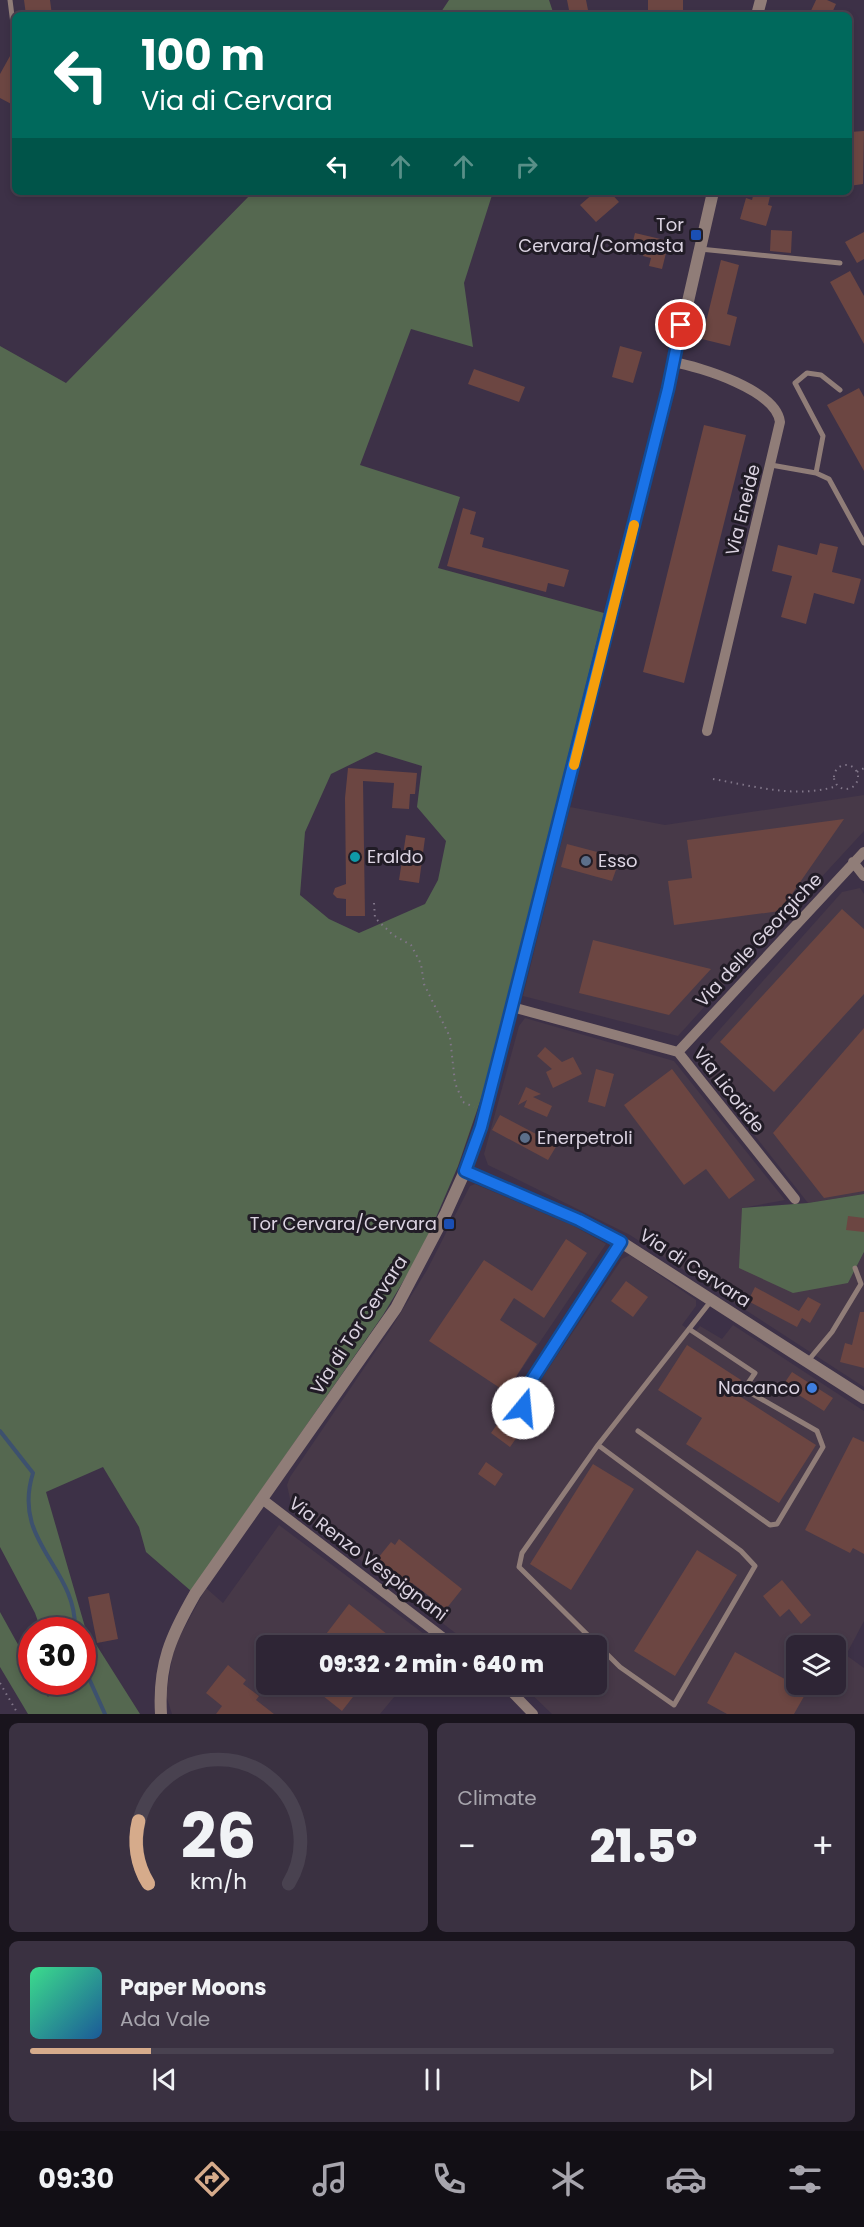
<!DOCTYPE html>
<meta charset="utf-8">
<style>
body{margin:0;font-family:Poppins,sans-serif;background:#3a3141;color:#f1f3f6;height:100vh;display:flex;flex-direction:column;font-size:22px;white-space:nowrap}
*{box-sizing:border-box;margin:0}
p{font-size:20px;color:#a7a5ad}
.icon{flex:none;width:33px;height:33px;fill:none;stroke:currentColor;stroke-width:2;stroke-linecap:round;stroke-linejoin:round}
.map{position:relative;height:1714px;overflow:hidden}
.drawer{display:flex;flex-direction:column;gap:9px;padding:9px;background:#19141d;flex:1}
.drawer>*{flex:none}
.banner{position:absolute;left:12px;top:12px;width:840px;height:183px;border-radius:9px;box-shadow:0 3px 9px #0003,0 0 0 2px #494250;background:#00695c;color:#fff;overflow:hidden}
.controls{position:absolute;left:786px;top:1635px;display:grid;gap:12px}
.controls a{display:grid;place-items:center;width:60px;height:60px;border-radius:9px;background:#2e2535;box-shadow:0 3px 9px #0003,0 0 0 2px #494250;font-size:30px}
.speed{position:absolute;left:18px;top:1617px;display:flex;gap:12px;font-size:30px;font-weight:700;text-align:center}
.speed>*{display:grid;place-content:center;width:78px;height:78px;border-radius:50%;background:#2e2535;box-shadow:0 3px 9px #0003,0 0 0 2px #494250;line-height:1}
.speed .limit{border:9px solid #d22;background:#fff;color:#111}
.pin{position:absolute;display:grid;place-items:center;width:51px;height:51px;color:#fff;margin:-26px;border:3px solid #fff;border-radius:50%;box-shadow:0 2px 6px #0007}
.me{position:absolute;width:66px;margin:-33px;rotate:17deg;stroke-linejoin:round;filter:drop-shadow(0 0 4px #0008)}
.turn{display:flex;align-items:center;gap:21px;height:126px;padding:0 30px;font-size:27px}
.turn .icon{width:78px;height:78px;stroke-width:2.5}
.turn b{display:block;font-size:42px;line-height:51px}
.lanes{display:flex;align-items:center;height:57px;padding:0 30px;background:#0003;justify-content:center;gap:30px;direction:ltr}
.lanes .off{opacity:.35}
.big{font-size:45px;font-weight:800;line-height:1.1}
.drawer .tile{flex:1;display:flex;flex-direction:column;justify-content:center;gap:9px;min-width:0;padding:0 21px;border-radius:9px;background:#3a3141}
.drawer .dial{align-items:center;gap:0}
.dial svg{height:156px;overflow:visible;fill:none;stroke:#494250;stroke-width:7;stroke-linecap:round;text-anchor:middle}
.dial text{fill:#f1f3f6;stroke:none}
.song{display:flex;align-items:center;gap:18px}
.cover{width:72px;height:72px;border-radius:9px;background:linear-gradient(135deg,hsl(150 70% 55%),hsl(210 70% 35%))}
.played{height:6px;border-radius:3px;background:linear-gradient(90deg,#d6ab8b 15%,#494250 15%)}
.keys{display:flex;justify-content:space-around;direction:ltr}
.heat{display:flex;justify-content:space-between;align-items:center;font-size:33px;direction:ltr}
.drawer .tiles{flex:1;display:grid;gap:9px;grid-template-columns:1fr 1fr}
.tile:last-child{grid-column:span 2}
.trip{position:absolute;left:256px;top:1635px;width:351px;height:60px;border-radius:9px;background:#2e2535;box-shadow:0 3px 9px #0003,0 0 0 2px #494250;font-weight:800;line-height:60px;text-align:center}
.tabs{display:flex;height:96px;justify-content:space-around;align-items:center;background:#120f15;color:#a7a5ad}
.tabs .icon{width:42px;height:42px}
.tabs .current{color:#d6ab8b}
.tabs b{font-size:27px;color:#f1f3f6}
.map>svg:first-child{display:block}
</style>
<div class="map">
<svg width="864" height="1714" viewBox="0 0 864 1714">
<rect width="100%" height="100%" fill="#3d3147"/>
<path fill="#473948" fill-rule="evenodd" d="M 864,795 L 864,831 L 770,933 L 754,934 L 746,957 L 736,955 L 733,975 L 678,1036 L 523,996 L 570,807 L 665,825 Z
M 860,888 L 864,894 L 864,1194 L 808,1203 L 700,1066 L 697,1055 L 842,892 Z
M 525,1018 L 674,1061 L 785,1200 L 742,1208 L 848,1283 L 864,1252 L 864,1387 L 630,1235 L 488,1165 L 484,1154 L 519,1026 Z
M 475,1184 L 574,1226 L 606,1244 L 498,1404 L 536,1429 L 549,1409 L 538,1402 L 534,1394 L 538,1384 L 622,1259 L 630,1255 L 696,1300 L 696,1306 L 682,1325 L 694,1333 L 700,1326 L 722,1339 L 733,1325 L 864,1411 L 864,1621 L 846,1655 L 864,1668 L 864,1714 L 552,1714 L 522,1685 L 597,1684 L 597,1646 L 471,1645 L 292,1508 L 287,1485 L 290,1477 L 390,1330 L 427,1270 L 470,1186 ZM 796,1646 L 836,1646 L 836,1684 L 796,1684 Z
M 279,1525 L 436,1643 L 434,1646 L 267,1646 L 267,1684 L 404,1685 L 380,1714 L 172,1714 L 166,1695 L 174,1647 L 206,1588 L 223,1603 Z"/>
<path fill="#556850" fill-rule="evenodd" d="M 449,0 L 549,0 L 554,15 L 439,15 Z
M 253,192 L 493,192 L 464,283 L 473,347 L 411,329 L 360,465 L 460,497 L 438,568 L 604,613 L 485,1087 L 458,1166 L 422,1250 L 383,1315 L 191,1591 L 146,1552 L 139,1527 L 103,1467 L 46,1492 L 85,1627 L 140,1714 L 28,1714 L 0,1667 L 0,1612 L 31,1668 L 32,1682 L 39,1682 L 48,1697 L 54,1688 L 53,1682 L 82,1682 L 82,1630 L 41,1630 L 35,1613 L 0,1547 L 0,346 L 66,383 ZM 376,752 L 422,766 L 417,807 L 446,841 L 438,880 L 425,904 L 359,933 L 329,919 L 300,895 L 305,832 L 331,774 Z
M 864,1194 L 864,1252 L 848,1283 L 793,1293 L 739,1268 L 742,1208 L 808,1203 Z"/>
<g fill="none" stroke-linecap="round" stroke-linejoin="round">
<path stroke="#3d516e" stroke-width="4" d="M 0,1431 L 33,1473 C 11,1543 77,1567 75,1630
M 82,1663 L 105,1714"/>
</g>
<path fill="#6c4642" d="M 24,0 L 50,0 L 52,15 L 26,15 Z
M 567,0 L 586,0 L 589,15 L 570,15 Z
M 648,0 L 683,0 L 683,15 L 648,15 Z
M 816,0 L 827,0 L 836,4 L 831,15 L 809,15 Z
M 15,47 L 15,106 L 0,98 L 0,74 Z
M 864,131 L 863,184 L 849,186 L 849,132 Z
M 595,192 L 610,192 L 619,202 L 596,222 L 580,205 Z
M 754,192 L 771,192 L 768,205 L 772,206 L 766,226 L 740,219 L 746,198 L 752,200 Z
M 771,230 L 792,231 L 791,253 L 770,251 Z
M 864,232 L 864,259 L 857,263 L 845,242 Z
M 635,233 L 669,241 L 662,269 L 649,266 L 651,258 L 643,256 L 644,252 L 631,249 Z
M 721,260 L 739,265 L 727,314 L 737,317 L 730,346 L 702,339 Z
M 850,271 L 864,296 L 864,344 L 830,282 Z
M 620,346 L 642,352 L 633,383 L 612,377 Z
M 474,369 L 525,387 L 519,402 L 468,384 Z
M 859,388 L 864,397 L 864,471 L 827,405 Z
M 704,425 L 746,435 L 684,683 L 643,672 Z
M 463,508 L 476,512 L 470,534 L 484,538 L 482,547 L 569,570 L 564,587 L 548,583 L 546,592 L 447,566 Z
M 820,543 L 838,547 L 832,572 L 861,579 L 854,604 L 814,593 L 806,624 L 781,617 L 792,576 L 772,571 L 778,545 L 817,555 Z
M 348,768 L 417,773 L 415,794 L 410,794 L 409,809 L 392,808 L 394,783 L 363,781 L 365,916 L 346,916 L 346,899 L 337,898 L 333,894 L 335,888 L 346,884 L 345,798 Z
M 844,819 L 780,911 L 674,925 L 668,881 L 692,878 L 687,840 Z
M 406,835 L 425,838 L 419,883 L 399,880 Z
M 567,844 L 601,853 L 598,862 L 617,867 L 612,881 L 561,867 Z
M 842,909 L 864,929 L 864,994 L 774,1092 L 720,1042 Z
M 593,940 L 711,969 L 669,1015 L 579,993 Z
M 864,1028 L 864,1191 L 824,1198 L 773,1133 Z
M 545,1047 L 562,1062 L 573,1057 L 582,1074 L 553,1088 L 546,1072 L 552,1069 L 537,1056 Z
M 596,1069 L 614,1074 L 605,1107 L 588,1102 Z
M 672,1069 L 755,1180 L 729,1199 L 706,1169 L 684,1185 L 624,1105 Z
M 526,1087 L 541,1094 L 533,1097 L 552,1106 L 547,1117 L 524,1107 L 527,1100 L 518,1105 Z
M 500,1115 L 557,1145 L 548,1160 L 492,1130 Z
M 848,1216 L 864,1218 L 864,1232 L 846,1230 Z
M 566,1239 L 587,1253 L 544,1318 L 514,1298 L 500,1320 L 537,1344 L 506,1392 L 429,1341 L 484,1260 L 532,1291 Z
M 626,1281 L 648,1297 L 633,1317 L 611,1301 Z
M 755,1287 L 799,1311 L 808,1297 L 821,1304 L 810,1323 L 802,1318 L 797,1327 L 748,1301 Z
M 860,1312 L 864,1312 L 864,1368 L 840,1362 L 845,1343 L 852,1345 Z
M 687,1345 L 741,1380 L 733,1392 L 816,1445 L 779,1503 L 686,1444 L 702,1418 L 658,1390 Z
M 792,1372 L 833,1398 L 824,1411 L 783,1385 Z
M 503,1416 L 522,1430 L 510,1447 L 491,1433 Z
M 853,1437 L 864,1442 L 864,1554 L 853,1548 L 850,1553 L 805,1530 Z
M 486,1462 L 503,1474 L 495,1486 L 478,1474 Z
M 593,1464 L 634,1489 L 571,1590 L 530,1564 Z
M 399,1539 L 462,1589 L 446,1609 L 412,1583 L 407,1589 L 374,1563 L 391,1542 L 395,1545 Z
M 697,1550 L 737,1575 L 675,1676 L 634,1651 Z
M 782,1580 L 811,1615 L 801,1624 L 789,1609 L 780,1617 L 763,1596 Z
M 109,1593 L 118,1639 L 97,1643 L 88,1597 Z
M 349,1604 L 402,1646 L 317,1646 Z
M 735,1652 L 807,1691 L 794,1714 L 727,1714 L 707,1703 Z
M 228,1665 L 246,1680 L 243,1684 L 259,1696 L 256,1700 L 274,1714 L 216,1714 L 222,1706 L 206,1693 Z
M 308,1684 L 363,1684 L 342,1711 Z"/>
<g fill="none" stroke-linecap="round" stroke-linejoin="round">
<path stroke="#817689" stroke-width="2" stroke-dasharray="1.5 4.5" stroke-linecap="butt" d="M834 777a12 12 0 1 1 24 0a12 12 0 1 1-24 0Z
M 857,772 L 864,768
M 713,779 C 754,786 796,799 837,786
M 374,903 L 375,918 L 393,935 L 411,945 L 421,964 L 424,984 L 450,1037 L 455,1083 L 463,1102 L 474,1107
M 0,1683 L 18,1714"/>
<path stroke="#907d78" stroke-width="5" d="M 10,0 L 15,40
M 700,249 L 840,263
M 771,465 L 816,473 L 823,436 L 795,383 L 807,373 L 821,375 L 840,390
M 816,473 L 829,479 L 864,543
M 807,1362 L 832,1332 L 861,1284 L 855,1268
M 638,1431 L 770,1525 L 777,1524 L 823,1447 L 817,1431 L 744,1389 L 755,1373 L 689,1329
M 598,1445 L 741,1551 L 755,1566 L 674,1705 L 620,1667 L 519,1567 L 522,1553 L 598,1445 L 711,1301"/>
<path stroke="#907d78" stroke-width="10" d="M 673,362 C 701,367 776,390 780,422 L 707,731
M 853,862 L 864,876
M 512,1007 L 678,1052 L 795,1199
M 678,1052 L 864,852
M 528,1413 L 522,1404 L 528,1386 L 621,1242
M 262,1499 L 454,1646
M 504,1684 L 533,1714"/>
<path stroke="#907d78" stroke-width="12" d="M 757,15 L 761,0
M 465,1171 L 579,1220 L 621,1242 L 864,1398
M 161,1714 C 158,1664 171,1636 195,1594 L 396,1308 L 446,1213 L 465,1171 L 481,1127 L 668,389 L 713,192"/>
</g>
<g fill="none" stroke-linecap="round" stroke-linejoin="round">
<g stroke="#114b97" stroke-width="15">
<path id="route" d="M 523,1408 L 523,1399 L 528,1386 L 621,1242 L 579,1220 L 465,1171 L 481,1127 L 506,1030 L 668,389 L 681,325"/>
</g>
<use href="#route" stroke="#1a73e8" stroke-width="10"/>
<path stroke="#f59e0b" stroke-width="10" d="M 574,765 L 634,525"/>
</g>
<g fill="#1a4fb4" stroke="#211c26" stroke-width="2">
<rect x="690" y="229" width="12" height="12" rx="3"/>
<rect x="443" y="1218" width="12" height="12" rx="3"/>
</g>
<circle fill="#0f9aa8" stroke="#211c26" stroke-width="2" cx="355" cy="857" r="6"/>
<g fill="#5c6f8a" stroke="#211c26" stroke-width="2">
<circle cx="586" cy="861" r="6"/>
<circle cx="525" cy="1138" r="6"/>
</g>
<circle fill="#3f7fe0" stroke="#211c26" stroke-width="2" cx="812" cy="1388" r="6"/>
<g text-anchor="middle" stroke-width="6" stroke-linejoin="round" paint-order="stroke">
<g font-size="18" fill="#dbd3e1" stroke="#211c26" text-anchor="end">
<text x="684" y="231">Tor<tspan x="684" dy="21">Cervara/Comasta</tspan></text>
<text x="367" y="863" text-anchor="start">Eraldo</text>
<text x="598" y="867" text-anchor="start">Esso</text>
<text x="537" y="1144" text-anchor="start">Enerpetroli</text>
<text x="437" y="1230">Tor Cervara/Cervara</text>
<text x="800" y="1394">Nacanco</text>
</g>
<g font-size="18" fill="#dbd3e1" stroke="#211c26">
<text transform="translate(743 510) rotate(-76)" y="6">Via Eneide</text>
<text transform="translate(759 940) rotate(-47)" y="6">Via delle Georgiche</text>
<text transform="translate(729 1090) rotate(52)" y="6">Via Licoride</text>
<text transform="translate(695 1268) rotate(33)" y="6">Via di Cervara</text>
<text transform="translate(359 1325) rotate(-57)" y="6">Via di Tor Cervara</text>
<text transform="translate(368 1559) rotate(37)" y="6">Via Renzo Vespignani</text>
</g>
</g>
</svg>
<div class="controls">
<a><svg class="icon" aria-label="layers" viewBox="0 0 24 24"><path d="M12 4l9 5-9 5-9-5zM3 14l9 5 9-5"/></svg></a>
</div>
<div class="speed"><div class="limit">30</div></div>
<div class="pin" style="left:681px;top:325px;background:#d93025"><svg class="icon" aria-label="arrive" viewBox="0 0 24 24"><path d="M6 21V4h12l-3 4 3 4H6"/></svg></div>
<svg class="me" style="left:523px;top:1408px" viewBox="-20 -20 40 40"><circle r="19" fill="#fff"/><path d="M0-13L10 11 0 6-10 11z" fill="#1a73e8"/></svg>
<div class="trip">09:32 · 2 min · 640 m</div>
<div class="banner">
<div class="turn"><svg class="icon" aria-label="left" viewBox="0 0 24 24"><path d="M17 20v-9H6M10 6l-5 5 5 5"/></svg><div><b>100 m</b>Via di Cervara</div></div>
<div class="lanes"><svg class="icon" aria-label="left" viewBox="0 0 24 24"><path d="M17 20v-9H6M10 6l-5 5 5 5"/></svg><svg class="icon off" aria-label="ahead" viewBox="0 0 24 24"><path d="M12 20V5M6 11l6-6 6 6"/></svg><svg class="icon off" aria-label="ahead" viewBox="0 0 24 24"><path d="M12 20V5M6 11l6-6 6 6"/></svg><svg class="icon off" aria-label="right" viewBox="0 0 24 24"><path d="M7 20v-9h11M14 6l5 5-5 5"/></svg></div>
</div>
</div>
<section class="drawer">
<div class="tiles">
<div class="tile dial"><svg viewBox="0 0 100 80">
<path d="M14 69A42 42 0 1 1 86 69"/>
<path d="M14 69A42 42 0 0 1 9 37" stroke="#d6ab8b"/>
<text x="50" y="56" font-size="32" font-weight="700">26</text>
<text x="50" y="72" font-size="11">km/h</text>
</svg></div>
<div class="tile"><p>Climate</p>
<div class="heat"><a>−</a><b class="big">21.5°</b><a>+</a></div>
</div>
<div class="tile">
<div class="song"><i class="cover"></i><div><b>Paper Moons</b><p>Ada Vale</p></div></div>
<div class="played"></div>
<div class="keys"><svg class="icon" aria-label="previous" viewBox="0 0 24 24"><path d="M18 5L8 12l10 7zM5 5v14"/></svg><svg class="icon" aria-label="pause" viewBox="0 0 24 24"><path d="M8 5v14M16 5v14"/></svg><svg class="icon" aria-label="next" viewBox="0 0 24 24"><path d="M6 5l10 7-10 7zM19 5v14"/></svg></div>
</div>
</div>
</section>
<nav class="tabs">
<b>09:30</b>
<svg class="icon current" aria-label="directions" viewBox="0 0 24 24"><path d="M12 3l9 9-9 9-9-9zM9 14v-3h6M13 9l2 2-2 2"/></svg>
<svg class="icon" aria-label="music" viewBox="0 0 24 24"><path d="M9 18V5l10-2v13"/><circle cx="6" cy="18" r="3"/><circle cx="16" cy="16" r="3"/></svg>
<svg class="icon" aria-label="phone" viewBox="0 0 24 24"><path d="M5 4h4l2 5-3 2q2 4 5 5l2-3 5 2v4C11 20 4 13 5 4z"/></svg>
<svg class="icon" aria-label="climate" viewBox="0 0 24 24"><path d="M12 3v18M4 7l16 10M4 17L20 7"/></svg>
<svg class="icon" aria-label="car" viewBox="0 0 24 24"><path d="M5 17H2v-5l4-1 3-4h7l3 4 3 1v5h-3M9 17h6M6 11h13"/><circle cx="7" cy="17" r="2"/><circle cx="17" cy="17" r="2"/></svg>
<svg class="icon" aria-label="filters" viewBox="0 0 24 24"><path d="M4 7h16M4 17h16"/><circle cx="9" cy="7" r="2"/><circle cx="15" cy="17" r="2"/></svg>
</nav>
